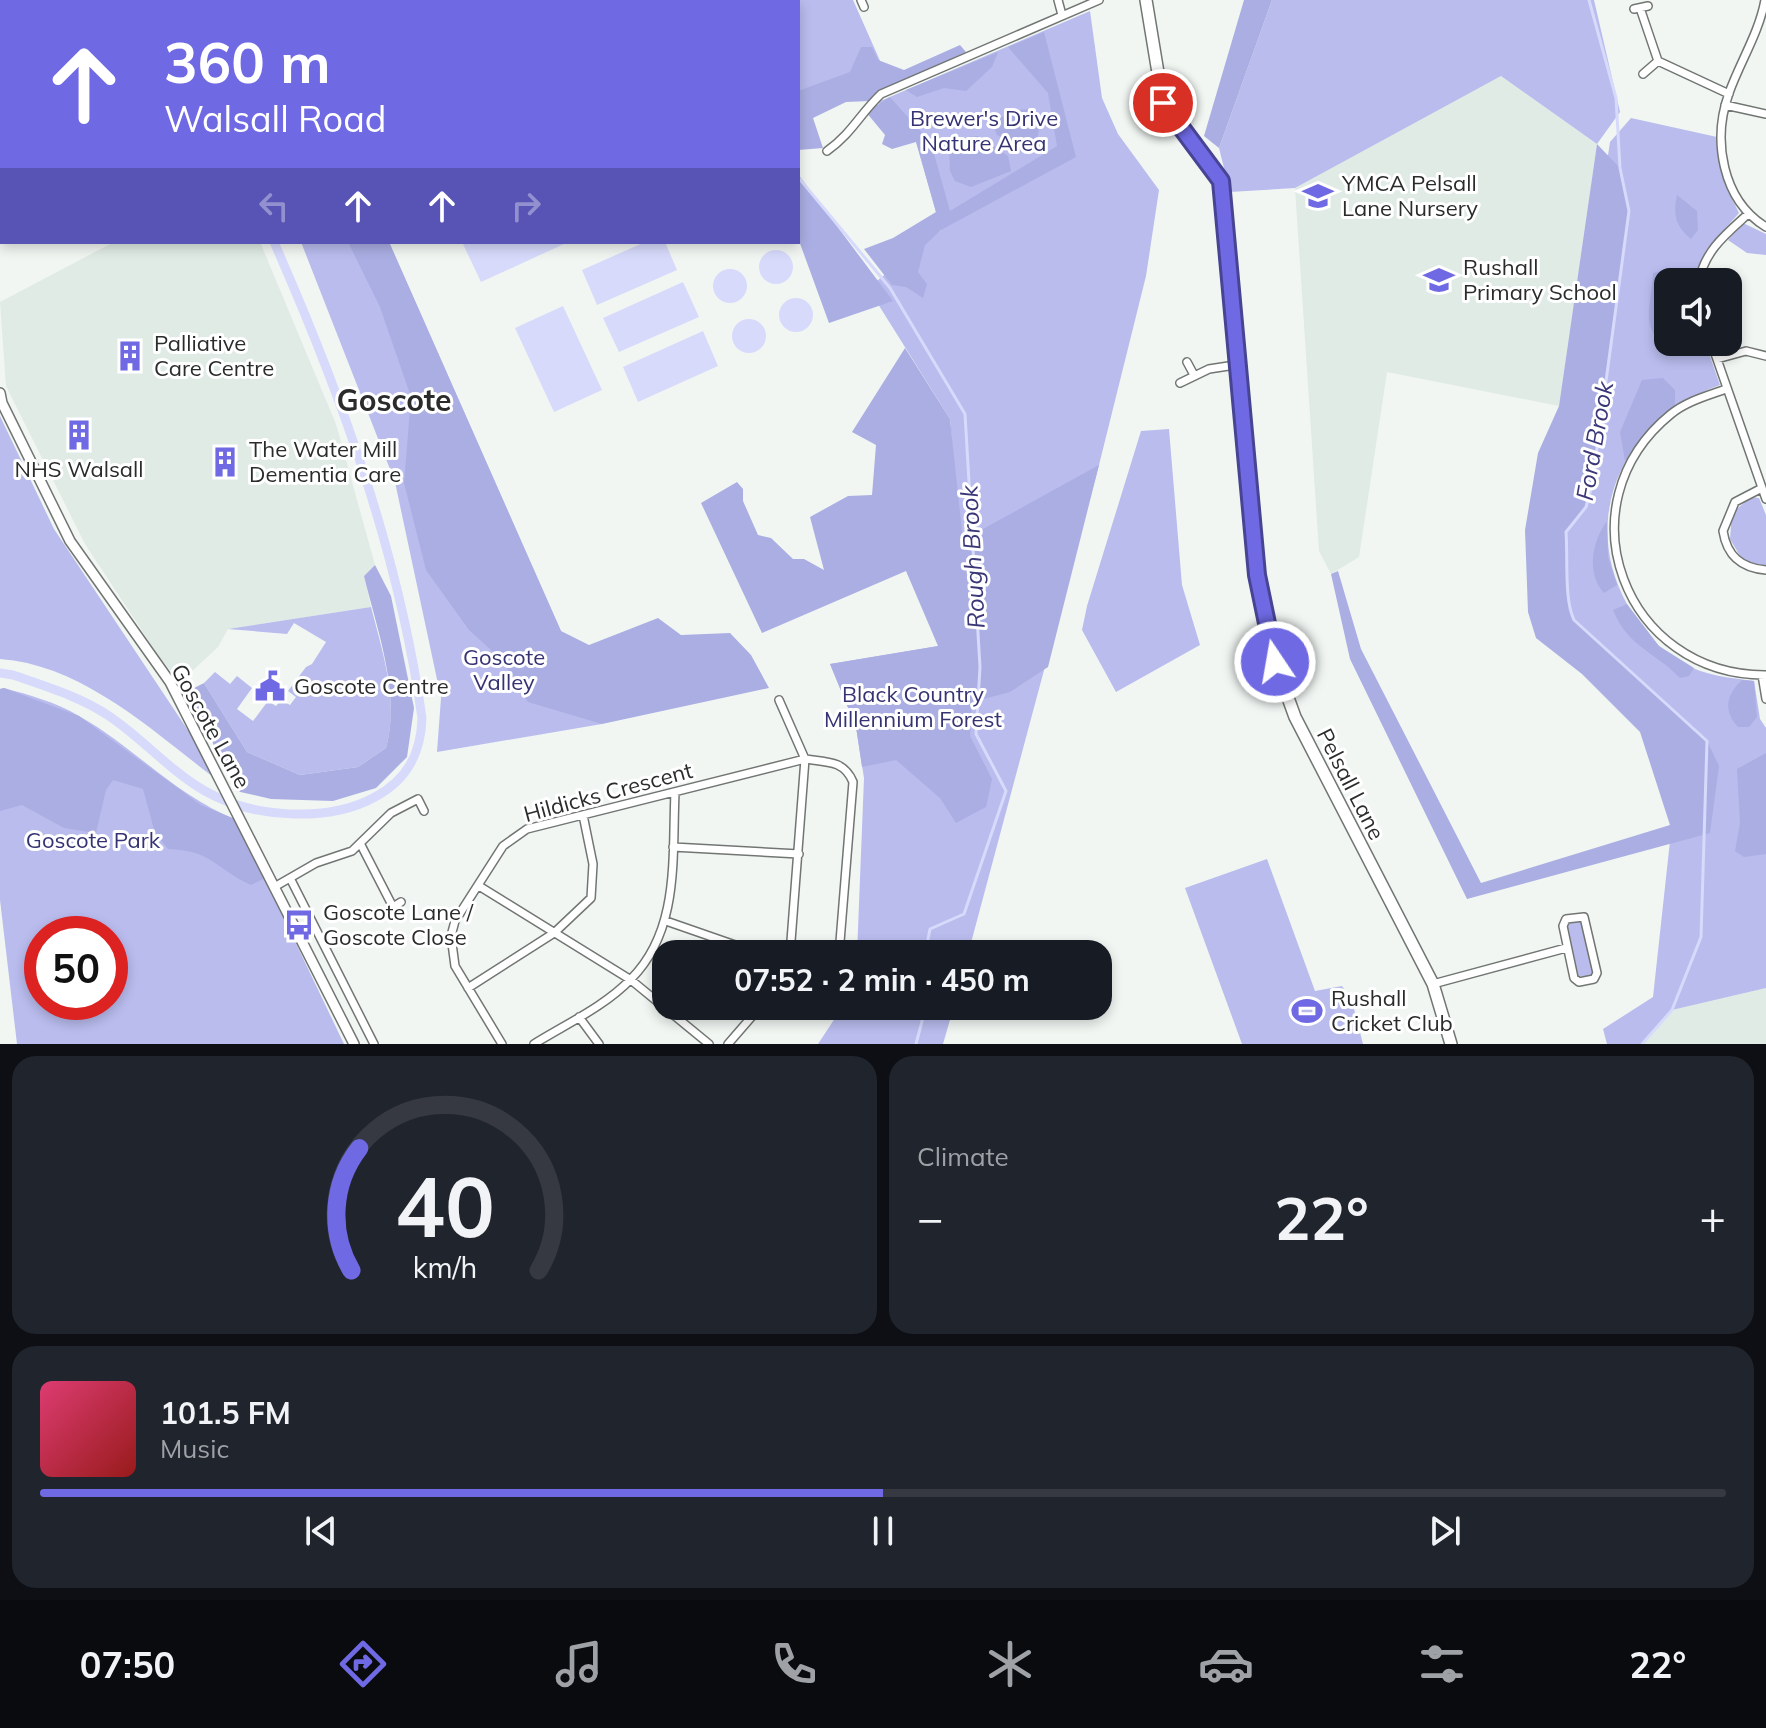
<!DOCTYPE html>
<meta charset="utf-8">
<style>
body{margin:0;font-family:Mulish,sans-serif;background:#20242c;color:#f1f3f6;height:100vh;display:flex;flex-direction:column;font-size:30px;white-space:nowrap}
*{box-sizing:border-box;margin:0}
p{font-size:26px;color:#9ea1a6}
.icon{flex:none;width:44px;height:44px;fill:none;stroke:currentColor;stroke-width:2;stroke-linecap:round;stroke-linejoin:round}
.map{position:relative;height:1044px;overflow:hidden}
.sheet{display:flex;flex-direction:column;gap:12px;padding:12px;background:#0d0f14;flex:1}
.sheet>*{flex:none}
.banner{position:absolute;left:0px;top:0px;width:800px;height:244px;box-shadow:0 4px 12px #0003;background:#6f69e3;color:#fff;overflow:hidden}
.buttons{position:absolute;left:1654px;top:268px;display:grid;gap:16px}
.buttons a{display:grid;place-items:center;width:88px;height:88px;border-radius:16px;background:#171b24;box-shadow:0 4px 12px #0003;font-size:40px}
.speed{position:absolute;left:24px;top:916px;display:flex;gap:16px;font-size:40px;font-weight:700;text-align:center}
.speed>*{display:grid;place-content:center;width:104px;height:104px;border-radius:50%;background:#171b24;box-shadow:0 4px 12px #0003;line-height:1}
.speed .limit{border:12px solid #d22;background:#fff;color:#111}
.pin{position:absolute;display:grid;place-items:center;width:68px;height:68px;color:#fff;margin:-34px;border:4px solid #fff;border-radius:50%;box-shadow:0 2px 8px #0007}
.me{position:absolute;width:88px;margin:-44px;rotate:348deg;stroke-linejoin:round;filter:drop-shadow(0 0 6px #0008)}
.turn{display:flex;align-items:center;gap:28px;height:168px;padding:0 32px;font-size:36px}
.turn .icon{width:104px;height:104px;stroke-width:2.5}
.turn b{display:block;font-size:56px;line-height:68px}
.lanes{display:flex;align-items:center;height:76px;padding:0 32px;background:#0003;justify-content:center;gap:40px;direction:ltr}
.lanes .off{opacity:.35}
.big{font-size:60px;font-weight:700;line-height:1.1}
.sheet .card{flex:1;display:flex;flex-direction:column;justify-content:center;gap:12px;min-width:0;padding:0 28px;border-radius:24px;background:#20242c}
.sheet .dial{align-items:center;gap:0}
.dial svg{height:208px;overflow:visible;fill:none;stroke:#363941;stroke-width:7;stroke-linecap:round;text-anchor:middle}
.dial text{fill:#f1f3f6;stroke:none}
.song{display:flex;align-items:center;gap:24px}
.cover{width:96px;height:96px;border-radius:12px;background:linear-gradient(135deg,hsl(340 70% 55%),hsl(0 70% 35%))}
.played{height:8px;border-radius:4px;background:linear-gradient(90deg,#6f69e3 50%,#363941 50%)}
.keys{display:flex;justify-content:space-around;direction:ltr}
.heat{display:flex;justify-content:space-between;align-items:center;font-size:44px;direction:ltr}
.sheet .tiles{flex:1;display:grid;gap:12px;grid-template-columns:1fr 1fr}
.card:last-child{grid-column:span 2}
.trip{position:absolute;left:652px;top:940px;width:460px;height:80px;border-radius:24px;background:#171b24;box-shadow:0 4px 12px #0003;font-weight:700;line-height:80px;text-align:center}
.tabs{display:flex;height:128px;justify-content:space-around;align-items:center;background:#090b0e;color:#9ea1a6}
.tabs .icon{width:56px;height:56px}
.tabs .active{color:#6f69e3}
.tabs b{font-size:36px;color:#f1f3f6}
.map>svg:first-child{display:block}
</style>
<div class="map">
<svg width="1766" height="1044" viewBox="0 0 1766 1044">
<rect width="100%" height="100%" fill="#f1f6f3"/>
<path fill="#dfebe4" d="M 1501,76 L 1597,144 L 1559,406 L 1387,372 L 1359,557 L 1331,574 L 1319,551 L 1295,188 Z
M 114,242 L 260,242 L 336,424 L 375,565 L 364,576 L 371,607 L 228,629 L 218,647 L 180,682 L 160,658 L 85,544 L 6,386 L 0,302 Z
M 1766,988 L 1766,1044 L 1641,1044 L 1672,1010 Z"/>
<path fill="#b9bced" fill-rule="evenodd" d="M 267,0 L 853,0 L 889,81 L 798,100 L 798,2 Z
M 1272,0 L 1594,0 L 1620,112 L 1597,144 L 1501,76 L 1295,188 L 1230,192 L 1219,148 Z
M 1090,11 L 1102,98 L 1118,134 L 1159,190 L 1146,276 L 1099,465 L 968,954 L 857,954 L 864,778 L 856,727 L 830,664 L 969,641 L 950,419 L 868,288 L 941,230 L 916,141 L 878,102 Z
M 1631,118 L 1717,137 L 1725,185 L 1739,213 L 1706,250 L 1694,282 L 1668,282 L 1668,342 L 1705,342 L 1720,385 C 1626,418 1577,515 1628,606 C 1640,627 1660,651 1682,663 C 1704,675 1729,678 1754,681 L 1760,719 L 1766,728 L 1766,988 L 1672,1010 L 1641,1044 L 1607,1044 L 1603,1029 L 1653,997 L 1670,841 L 1713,790 L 1559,628 L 1551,534 L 1610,142 Z
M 1743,223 L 1766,234 L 1766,255 L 1747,253 L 1728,240 Z
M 301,242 L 389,242 L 602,724 L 437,752 L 441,698 L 395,482 Z
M 0,416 L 54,529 L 225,786 C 159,737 86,665 0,659 Z
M 1169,429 L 1182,585 L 1200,645 L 1116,692 L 1082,630 L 1087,606 L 1141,431 Z
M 1751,497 L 1759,498 L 1766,515 L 1766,566 L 1743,561 L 1730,539 L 1732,513 Z
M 371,607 C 383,653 399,702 386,748 L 358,767 L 300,775 L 247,752 L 204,683 L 215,672 L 230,684 L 237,676 L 252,688 L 237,709 L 253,721 L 268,701 L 276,706 L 281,700 L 290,705 L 296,697 L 288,691 L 306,667 L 312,664 L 326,642 L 294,623 L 287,634 L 228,629 Z
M 4,688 C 29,695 56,702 79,716 C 136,748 174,795 237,820 L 344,1044 L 17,1044 L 0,900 L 0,689 ZM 42,934 L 110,934 L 110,1002 L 42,1002 Z
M 1267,859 L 1315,991 L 1342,986 L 1352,1001 L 1363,1044 L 1242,1044 L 1185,888 Z
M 1578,920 L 1583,924 L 1594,974 L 1587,978 L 1577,975 L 1566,928 L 1570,921 Z
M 843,1006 L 954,1006 L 943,1044 L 818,1044 Z"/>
<path fill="#aaaee3" d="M 1244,0 L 1272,0 L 1219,148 L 1204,136 Z
M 1044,32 L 1076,157 L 941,230 L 925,245 L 918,272 L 927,284 L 923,298 L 906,287 L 892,285 L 864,249 L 893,238 L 936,212 L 916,142 L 892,149 L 882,144 L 885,135 L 866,112 L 890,97 L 931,143 L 950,211 L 1057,146 L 1048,93 L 1008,47 Z
M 960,45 L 966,52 L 880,92 L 870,101 L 846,102 L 813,118 L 823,148 L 798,150 L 798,91 L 850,72 L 861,47 L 872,47 L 878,60 L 904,70 Z
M 998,52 L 992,67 L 966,91 L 944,88 L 917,97 L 906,90 Z
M 1030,109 C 1041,123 1041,131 1034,147 L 1021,152 L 1011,142 L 997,135 L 994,127 L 997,119 L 1017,110 Z
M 978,136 L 1008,156 L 1011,171 L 971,187 L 955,181 L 950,171 L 949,146 L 959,138 Z
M 1597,144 L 1620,168 L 1629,211 L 1592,485 L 1586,507 L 1566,533 C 1568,557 1564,600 1574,620 L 1707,741 L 1719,766 L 1710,833 L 1467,899 L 1350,659 L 1331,574 L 1338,571 L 1361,649 L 1481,883 L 1670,825 L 1640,732 L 1582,674 L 1536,638 L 1528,612 L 1525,530 L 1538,453 L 1559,406 Z
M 798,174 L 893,301 L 829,323 L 798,238 Z
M 1677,195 L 1697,211 L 1698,230 L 1691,239 C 1675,226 1673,214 1677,195 Z
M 348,242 L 389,242 L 561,631 L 589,645 L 658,618 L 681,635 L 730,633 L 751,655 L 769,688 L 602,724 L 528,702 L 502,660 L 469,630 L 426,570 L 404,483 L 411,397 L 380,307 Z
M 1667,269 L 1677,272 L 1679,282 L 1668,282 L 1668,342 L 1684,342 L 1671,354 C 1638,324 1651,313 1653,273 Z
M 905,348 L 950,419 L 963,540 L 1099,465 L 1048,667 L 1010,692 L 972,702 L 970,736 L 992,779 L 986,807 L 956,823 L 940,798 L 896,760 L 862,767 L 856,727 L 830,664 L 938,646 L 906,571 L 762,633 L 701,503 L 737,482 L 743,489 L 743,501 L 758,535 L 771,538 L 793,559 L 804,559 L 824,570 L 810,517 L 848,496 L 872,495 L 876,445 L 852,432 Z
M 1663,378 L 1675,390 L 1675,405 L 1643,435 L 1625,461 L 1620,432 L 1642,380 Z
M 1607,521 L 1608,557 L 1617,585 L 1604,593 C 1586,574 1592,541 1607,521 Z
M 375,565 L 391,596 L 414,708 L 407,757 L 376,788 L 333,801 L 271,799 L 236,791 L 190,696 L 194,688 L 204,683 L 247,752 L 300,775 L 358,767 L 386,748 C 401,693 377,630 364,576 Z
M 1627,604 L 1659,646 L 1694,668 L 1689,676 L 1680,678 C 1654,651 1628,647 1613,610 Z
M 1742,680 L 1754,681 L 1757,717 L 1749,727 L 1738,727 C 1723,711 1726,695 1742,680 Z
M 4,688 L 79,716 L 201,805 L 237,820 L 265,878 L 251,885 C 214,868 214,851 168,849 L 155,833 L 143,789 L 113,780 L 106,790 L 96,833 L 64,828 L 22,805 L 0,811 L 0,689 Z
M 1766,753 L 1766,854 L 1744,857 L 1735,851 L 1740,823 L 1737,769 Z"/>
<path fill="#d7dafb" d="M 462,242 L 563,242 L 564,244 L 481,282 Z
M 645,242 L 665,242 L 677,270 L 597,305 L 582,270 Z
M759 267a17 17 0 1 1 34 0a17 17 0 1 1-34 0Z
M713 286a17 17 0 1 1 34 0a17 17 0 1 1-34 0Z
M 683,282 L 699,317 L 619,352 L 603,318 Z
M779 315a17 17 0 1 1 34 0a17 17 0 1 1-34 0Z
M 563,306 L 602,390 L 554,412 L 515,328 Z
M732 336a17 17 0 1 1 34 0a17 17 0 1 1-34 0Z
M 703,331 L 718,366 L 638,402 L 623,367 Z"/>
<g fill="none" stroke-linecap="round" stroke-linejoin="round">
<path stroke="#d7dafb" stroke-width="3" d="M 678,0 L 680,2
M 1589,0 L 1616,98 L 1620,168 L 1629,211 L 1592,485 L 1586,507 L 1566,532 C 1568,557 1564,600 1574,620 L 1707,741 L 1701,937 L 1672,1010 L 1642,1044
M 798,177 L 890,288 L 965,414 L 980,667 L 976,734 L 1006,791 L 964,914 L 930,929 L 925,954
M 916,1044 L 926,1006"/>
<path stroke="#d7dafb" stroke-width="9" d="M 181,0 L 181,2
M 0,673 L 13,675 C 45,686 81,697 109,716 C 142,738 170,771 205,791 C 252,818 328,823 375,797 C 407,780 421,754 422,718 C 399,553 341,394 274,242"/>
<g stroke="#727673" stroke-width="10">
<path id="minor" d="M 76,0 L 76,2
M 861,0 L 864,7
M 1058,0 L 1062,15
M 1765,0 C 1759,33 1740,62 1729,93 C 1712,140 1722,200 1766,227
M 1640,8 L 1658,61 L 1729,94
M 1634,9 L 1648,6
M 1643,74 L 1658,61
M 1725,105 L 1766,114
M 827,151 C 853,132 859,115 881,94 L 1099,0
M 1699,282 C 1704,251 1726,234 1748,214
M 1711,342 L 1766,499
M 1717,359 L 1746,351 L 1766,356
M 1187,362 L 1194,375
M 1180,383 L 1209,369 L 1235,365
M 1726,389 C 1707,396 1687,401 1671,414 C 1559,505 1625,676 1766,675
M 1762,488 L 1735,502 L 1723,531 C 1727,556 1741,568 1766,570
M 1762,675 L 1766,699
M 779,700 L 805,759 L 790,954
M 361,845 L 393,907 L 401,902
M 673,847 L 799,854
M 290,878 L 374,1044
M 276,886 L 316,863 L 352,851 L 391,813 L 418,799 L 424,811
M 479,886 L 631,980 L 709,1044
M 1584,917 L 1597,973 L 1594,979 L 1579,982 L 1574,978 L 1563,926 L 1566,919 Z
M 666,921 L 761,954
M 1433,984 L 1566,948
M 468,988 L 554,933 L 591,898 L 593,864 L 583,815
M 579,1017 L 599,1044
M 502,1044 L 455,966 L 451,936 L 455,921 L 503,846 L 527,829 L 805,759 C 826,762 844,760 853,782 L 839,954
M 534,1044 C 566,1024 604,1007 631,979 C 680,930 672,857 675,793
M 728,1044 L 761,1006"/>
</g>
<g stroke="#727673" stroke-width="12">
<path id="tertiary" d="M 257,2 L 258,0
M 0,89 L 2,88
M 0,393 L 2,403 L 70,541 L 170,682 L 354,1044"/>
</g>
<g stroke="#727673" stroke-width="14">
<path id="secondary" d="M 1146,0 L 1163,103 L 1221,181 L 1257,575 L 1275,662 L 1295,717 L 1433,984 L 1451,1044"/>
</g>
<use href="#minor" stroke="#fff" stroke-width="7"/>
<use href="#tertiary" stroke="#fff" stroke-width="9"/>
<use href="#secondary" stroke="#fff" stroke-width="11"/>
</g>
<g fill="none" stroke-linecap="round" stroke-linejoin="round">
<g stroke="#484494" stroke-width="20">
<path id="route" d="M 1163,103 L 1221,181 L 1257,575 L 1275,662"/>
</g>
<use href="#route" stroke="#6f69e3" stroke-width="14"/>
</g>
<defs>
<g id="school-bare" transform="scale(2.4)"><path d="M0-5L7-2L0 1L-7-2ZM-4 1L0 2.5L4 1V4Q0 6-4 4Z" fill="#6f69e3" stroke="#fff" stroke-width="2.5" paint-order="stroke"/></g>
<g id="building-bare" transform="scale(2.4)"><path d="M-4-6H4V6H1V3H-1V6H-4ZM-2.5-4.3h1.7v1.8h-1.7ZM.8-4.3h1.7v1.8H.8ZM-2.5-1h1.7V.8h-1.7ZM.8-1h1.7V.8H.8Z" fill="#6f69e3" stroke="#fff" stroke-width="2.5" paint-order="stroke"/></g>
<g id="civic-bare" transform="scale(2.4)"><path d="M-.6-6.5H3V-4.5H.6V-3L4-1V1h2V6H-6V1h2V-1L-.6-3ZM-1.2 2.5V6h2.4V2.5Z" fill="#6f69e3" stroke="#fff" stroke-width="2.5" paint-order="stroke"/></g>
<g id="bus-bare" transform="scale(2.4)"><path d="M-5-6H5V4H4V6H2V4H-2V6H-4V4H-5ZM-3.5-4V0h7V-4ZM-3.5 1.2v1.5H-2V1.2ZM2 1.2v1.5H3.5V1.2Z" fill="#6f69e3" stroke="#fff" stroke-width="2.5" paint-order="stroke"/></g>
<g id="stadium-bare" transform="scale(2.4)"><path d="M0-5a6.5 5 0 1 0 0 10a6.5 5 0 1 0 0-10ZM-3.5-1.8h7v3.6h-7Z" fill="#6f69e3" stroke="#fff" stroke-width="2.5" paint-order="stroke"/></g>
</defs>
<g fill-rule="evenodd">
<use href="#school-bare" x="1318" y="196"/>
<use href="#school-bare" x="1439" y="280"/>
<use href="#building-bare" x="130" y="356"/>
<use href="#building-bare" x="79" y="435"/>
<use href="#building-bare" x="225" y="462"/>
<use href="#civic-bare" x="270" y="686"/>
<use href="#bus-bare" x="299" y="925"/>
<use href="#stadium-bare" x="1307" y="1011"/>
</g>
<g text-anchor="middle" stroke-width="6" stroke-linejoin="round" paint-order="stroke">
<g font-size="22" fill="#353373" stroke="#fff">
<text x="984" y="126">Brewer's Drive<tspan x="984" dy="25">Nature Area</tspan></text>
<text x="504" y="665">Goscote<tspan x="504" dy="25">Valley</tspan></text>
<text x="913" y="702">Black Country<tspan x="913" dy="25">Millennium Forest</tspan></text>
<text x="93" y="848">Goscote Park</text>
</g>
<g font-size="22" fill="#2a2c2b" stroke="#fff" text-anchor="start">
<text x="1342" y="191">YMCA Pelsall<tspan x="1342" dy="25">Lane Nursery</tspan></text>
<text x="1463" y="275">Rushall<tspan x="1463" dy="25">Primary School</tspan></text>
<text x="154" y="351">Palliative<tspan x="154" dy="25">Care Centre</tspan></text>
<text x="249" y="457">The Water Mill<tspan x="249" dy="25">Dementia Care</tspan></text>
<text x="79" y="477" text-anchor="middle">NHS Walsall</text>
<text x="294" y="694">Goscote Centre</text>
<text x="323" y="920">Goscote Lane /<tspan x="323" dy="25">Goscote Close</tspan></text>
<text x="1331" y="1006">Rushall<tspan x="1331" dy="25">Cricket Club</tspan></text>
</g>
<g font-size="22" fill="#2a2c2b" stroke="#fff">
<text transform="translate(211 726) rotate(61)" y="8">Goscote Lane</text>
<text transform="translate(1351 784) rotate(63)" y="8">Pelsall Lane</text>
<text transform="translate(608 792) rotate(-15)" y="8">Hildicks Crescent</text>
</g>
<g font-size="24" font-style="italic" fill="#393777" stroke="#fff">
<text transform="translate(1595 441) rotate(-80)" y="8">Ford Brook</text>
<text transform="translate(973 557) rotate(-93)" y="8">Rough Brook</text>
</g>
<g font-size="30" font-weight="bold" fill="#2a2c2b" stroke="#fff">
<text x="394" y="411">Goscote</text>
</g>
</g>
</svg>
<div class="buttons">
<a><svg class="icon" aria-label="sound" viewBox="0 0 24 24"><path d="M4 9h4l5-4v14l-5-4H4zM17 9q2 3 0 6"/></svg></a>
</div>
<div class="speed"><div class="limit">50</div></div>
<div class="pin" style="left:1163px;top:103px;background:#d93025"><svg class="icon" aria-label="arrive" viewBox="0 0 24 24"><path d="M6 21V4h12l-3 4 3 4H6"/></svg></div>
<svg class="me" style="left:1275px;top:662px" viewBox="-20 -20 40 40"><circle r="17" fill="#6f69e3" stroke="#fff" stroke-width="3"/><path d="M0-11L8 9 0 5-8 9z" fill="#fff"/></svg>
<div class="trip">07:52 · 2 min · 450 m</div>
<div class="banner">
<div class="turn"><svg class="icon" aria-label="ahead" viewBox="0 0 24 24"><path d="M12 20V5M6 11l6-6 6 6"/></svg><div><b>360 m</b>Walsall Road</div></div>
<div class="lanes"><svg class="icon off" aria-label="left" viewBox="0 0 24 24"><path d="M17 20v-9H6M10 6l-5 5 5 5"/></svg><svg class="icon" aria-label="ahead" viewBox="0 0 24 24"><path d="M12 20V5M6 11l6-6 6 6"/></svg><svg class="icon" aria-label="ahead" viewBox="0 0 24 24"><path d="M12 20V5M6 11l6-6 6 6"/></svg><svg class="icon off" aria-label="right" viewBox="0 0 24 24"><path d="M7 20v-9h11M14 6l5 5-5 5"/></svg></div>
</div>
</div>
<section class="sheet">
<div class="tiles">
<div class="card dial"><svg viewBox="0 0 100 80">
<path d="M14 69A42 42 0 1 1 86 69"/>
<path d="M14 69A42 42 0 0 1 17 22" stroke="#6f69e3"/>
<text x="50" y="56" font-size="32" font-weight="700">40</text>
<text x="50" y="72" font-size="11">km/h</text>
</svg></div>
<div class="card"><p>Climate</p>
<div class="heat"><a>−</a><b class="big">22°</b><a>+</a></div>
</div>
<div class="card">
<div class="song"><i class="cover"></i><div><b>101.5 FM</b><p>Music</p></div></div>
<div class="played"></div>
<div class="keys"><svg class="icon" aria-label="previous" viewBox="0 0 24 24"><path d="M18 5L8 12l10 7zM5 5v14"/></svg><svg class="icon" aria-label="pause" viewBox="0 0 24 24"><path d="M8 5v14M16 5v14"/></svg><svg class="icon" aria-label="next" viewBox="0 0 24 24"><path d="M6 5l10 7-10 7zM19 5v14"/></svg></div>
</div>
</div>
</section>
<nav class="tabs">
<b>07:50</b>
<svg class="icon active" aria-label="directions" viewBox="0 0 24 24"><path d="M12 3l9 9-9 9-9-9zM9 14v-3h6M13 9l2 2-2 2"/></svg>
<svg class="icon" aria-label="music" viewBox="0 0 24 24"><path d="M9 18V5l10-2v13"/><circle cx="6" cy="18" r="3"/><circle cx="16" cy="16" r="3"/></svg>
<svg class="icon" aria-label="phone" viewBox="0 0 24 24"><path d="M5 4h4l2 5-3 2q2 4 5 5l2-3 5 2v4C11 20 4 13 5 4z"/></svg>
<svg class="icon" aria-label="climate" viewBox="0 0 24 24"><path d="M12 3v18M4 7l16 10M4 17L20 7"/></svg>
<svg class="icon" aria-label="car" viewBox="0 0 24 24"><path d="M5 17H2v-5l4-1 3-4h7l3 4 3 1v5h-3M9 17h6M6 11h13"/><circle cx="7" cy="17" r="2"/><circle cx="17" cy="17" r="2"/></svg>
<svg class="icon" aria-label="filters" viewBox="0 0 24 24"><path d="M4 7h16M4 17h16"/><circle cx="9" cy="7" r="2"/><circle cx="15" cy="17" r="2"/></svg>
<b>22°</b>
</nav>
